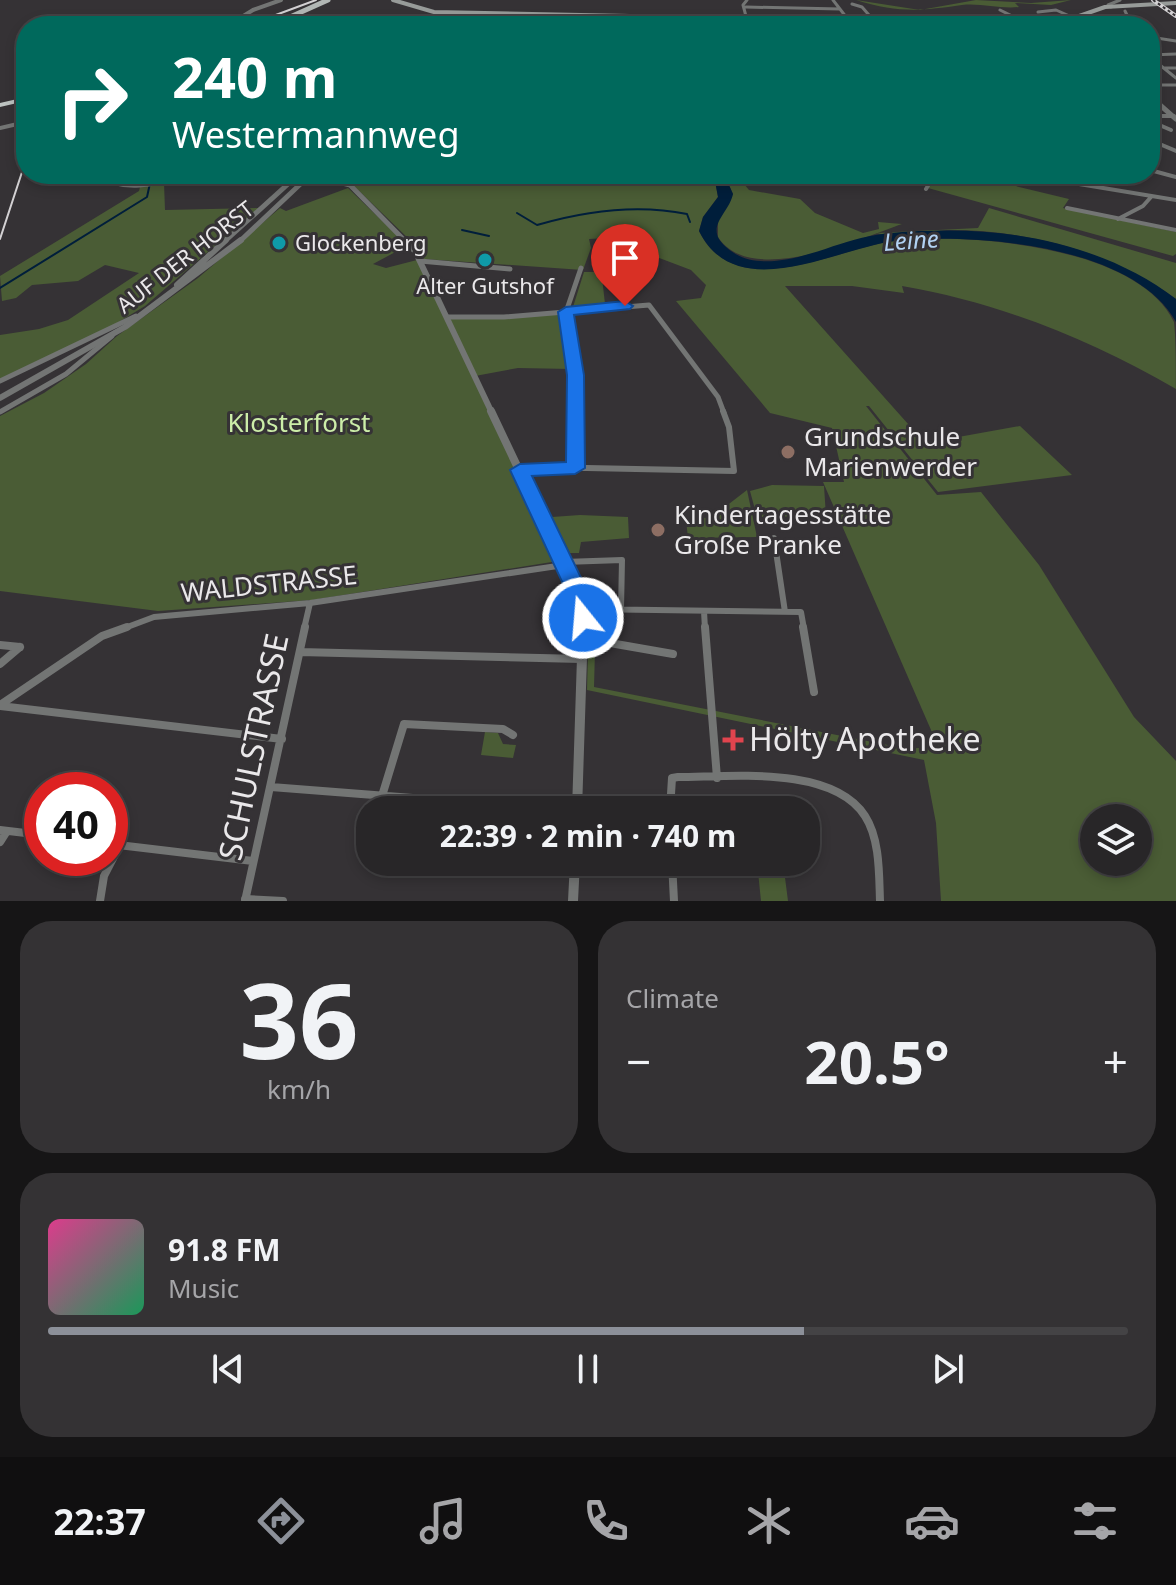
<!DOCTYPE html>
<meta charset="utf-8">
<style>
body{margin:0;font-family:"Noto Sans",sans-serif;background:#343234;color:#f1f3f6;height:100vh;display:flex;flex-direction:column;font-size:30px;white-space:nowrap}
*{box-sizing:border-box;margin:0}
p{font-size:26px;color:#a5a5a8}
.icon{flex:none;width:44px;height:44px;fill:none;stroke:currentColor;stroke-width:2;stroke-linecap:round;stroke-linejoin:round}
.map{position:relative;height:901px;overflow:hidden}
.details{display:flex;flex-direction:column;gap:20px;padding:20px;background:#161516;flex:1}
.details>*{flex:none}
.hud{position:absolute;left:16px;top:16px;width:1144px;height:168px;border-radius:32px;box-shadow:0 4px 12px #0003,0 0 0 2px #444345;background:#00695c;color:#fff;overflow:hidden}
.tools{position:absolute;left:1080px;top:804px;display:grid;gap:16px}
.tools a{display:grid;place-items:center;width:72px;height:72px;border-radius:50%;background:#282628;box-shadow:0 4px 12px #0003,0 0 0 2px #444345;font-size:40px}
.speed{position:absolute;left:24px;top:772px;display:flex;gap:16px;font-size:40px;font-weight:700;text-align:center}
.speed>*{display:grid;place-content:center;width:104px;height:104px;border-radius:50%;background:#282628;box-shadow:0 4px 12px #0003,0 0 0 2px #444345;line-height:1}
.speed .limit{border:12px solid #d22;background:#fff;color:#111}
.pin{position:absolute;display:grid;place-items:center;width:68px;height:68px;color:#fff;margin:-82px -34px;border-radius:50% 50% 50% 0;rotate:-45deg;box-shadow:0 0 8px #0007}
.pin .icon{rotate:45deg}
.me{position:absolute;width:88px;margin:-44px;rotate:343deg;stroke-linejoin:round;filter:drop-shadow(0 0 6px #0008)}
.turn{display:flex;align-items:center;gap:28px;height:168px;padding:0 24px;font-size:36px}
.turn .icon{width:104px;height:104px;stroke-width:2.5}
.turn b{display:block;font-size:56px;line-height:68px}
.big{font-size:60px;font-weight:700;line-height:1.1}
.details .tile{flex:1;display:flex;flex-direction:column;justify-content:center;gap:12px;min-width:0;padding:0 28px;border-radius:32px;background:#343234}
.details .dial{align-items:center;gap:0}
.dial b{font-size:104px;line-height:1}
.song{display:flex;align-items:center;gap:24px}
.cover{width:96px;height:96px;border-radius:12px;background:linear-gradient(135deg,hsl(330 70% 55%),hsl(150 70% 35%))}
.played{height:8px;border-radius:4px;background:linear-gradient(90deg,#8c9099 70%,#444345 70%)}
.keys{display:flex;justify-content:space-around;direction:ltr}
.heat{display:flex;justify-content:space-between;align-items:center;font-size:44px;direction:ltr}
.details .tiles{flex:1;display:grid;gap:20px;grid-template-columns:1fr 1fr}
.tile:last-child{grid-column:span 2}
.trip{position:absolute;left:356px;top:796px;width:464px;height:80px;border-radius:32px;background:#282628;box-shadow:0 4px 12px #0003,0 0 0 2px #444345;font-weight:700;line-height:80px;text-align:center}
.dock{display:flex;height:128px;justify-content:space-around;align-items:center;background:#100f10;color:#a5a5a8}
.dock .icon{width:56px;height:56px}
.dock .current{color:#8c9099}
.dock b{font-size:36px;color:#f1f3f6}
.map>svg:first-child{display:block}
</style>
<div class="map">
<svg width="1176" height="901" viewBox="0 0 1176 901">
<rect width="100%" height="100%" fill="#353235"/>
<path fill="#4a5c35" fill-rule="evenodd" d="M 856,0 L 920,10 L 976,0 L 1031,3 L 1071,0 L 1051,5 L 1015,3 L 1019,7 C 1000,9 981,3 962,5 C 920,11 898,13 856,0 Z
M 362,174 L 710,174 L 715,181 L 718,197 L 703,217 L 699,231 C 736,306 837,248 894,241 C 968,233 1137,245 1174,322 C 1176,339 1176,370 1176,389 C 1090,339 1000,303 902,286 L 904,293 L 852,286 L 785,286 L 925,443 L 1020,426 L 1072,475 L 938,492 L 869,406 L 866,406 L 937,495 L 981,492 L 1039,565 L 1134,717 L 1176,761 L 1176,901 L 941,901 L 936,823 L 924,760 L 587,690 L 589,614 L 596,614 L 594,687 L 908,749 L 938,746 L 823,482 L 844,482 L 832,428 L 770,413 L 676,301 L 701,298 L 706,285 L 691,270 L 654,256 L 643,236 L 589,239 L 591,248 L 583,270 L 424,259 L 413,243 L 351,183 ZM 1094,818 L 1138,818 L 1138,862 L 1094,862 Z
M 724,174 L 736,174 L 749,190 L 800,199 L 815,213 L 863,233 L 879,229 L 878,222 L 902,224 C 866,236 751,289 718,237 L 718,220 L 733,194 Z
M 937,174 L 966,174 L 1069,199 L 1063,208 L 1176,232 L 1176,254 L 1173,256 L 928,188 Z
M 164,183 L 165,210 L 259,208 L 145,306 L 102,332 L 0,380 L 0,335 L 39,329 L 68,320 L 139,273 L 105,265 L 78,281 L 32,285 L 16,298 L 2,301 L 0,276 L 139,191 L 140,187 Z
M 348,188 L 408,246 L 360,243 L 361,246 L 401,249 L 373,264 L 386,268 L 417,260 L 445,319 L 564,314 L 572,369 L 518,368 L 475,376 L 558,561 L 312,600 L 158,611 L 0,591 L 0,416 L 44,393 L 86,364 L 117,336 L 198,278 L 280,208 L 286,211 Z
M 989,208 L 1176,263 L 1176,299 C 1111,252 1029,230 949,230 C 931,230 890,238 877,233 L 978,228 Z
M 584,272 L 597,272 L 598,277 L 602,277 L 605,304 L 573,307 Z
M 772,485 L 824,486 L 826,516 L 757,517 L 750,491 Z
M 747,490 L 757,537 L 688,538 L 686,520 L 712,517 Z
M 580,515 L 628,517 L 629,538 L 581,542 L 579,553 L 570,553 L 552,517 Z
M 485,732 L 498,733 L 503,744 L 516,745 L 513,758 L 481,755 Z
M 757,862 L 783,862 L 788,901 L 761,901 Z"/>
<path fill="#001e3b" d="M 710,174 L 724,174 L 733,194 C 729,214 703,227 726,247 C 762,280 822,247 861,238 C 882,233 906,231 927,231 C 1013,227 1107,246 1176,299 L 1176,322 C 1133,244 973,233 895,241 C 837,248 737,307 699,231 L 703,217 L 718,197 L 715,181 Z"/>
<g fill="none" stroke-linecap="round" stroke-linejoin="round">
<path stroke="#001e3b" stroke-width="2" d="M 451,174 L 461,182
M 468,174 L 472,177
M 517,213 L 537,225 C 585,211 638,204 687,214 L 690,222
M 462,230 L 489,236
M 0,288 L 147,197 L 152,174"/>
<path stroke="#737574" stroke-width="3" d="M 747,0 L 743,5 L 747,20
M 833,0 L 850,22
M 852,4 L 862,7 L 875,22
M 746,7 L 840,9
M 1111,7 L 1108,5 L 1120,0
M 1000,10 L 1026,23
M 1125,11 L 1131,23
M 1038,12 L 1056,10 L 1074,18
M 1081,16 L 1130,21
M 1129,19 L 1140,22 L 1130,22
M 667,26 L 668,18
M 1150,37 L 1176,41
M 1150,55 L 1176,54
M 1150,57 L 1176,78
M 1164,68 L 1176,68
M 1150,85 L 1176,85"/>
<path stroke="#737574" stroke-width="4" d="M 1150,116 L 1174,116
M 1150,121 L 1171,130
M 0,128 L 26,122
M 1150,140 L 1176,151
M 1150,170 L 1176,177
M 1070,174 L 1079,184 L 1176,200
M 926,189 L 935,174
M 1067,208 L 1176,230
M 1118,219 L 1143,206 L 1151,197"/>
<path stroke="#737574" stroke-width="5" d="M 420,261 L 510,269
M 447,317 L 504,317 L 649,305 L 718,397 L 724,413
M 0,381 L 136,316
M 0,412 L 66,374 L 112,336
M 576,413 L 576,375 L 566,312 L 581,268"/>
<path stroke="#737574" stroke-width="6" d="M 575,468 L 576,411
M 520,470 L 538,467 L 734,471 L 729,427 L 723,411
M 774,538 L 785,612
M 564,562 L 622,560 L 621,609
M 582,609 L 801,612 L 804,629
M 704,611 L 705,629
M 122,629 L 154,617 L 310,603 L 564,565
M 304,629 L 310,603"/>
<path stroke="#737574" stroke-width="8" d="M 705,627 L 717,778
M 803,627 L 814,692
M 583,643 L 610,643 L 673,654
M 0,645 L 20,647
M 300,652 L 582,659
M 0,664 L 20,647
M 0,705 L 102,636 L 127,627
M 0,706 L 282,739
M 271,787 L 490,804 L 500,809
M 382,796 L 404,724 L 503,729 L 513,735
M 670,810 L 672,778 L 678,777 C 730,777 832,765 865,816 C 880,839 879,874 880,901
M 0,830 L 42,835
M 0,842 L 7,831
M 110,844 L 253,861
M 672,862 L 674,901
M 245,899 L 283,901
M 100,901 L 104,876 L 120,845
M 245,901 L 305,627"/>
<path stroke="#737574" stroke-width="4" d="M 227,26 L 253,10 L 281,0
M 1150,97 L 1162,107"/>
<path stroke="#737574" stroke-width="5" d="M 1160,105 L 1176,119
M 98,174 C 126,196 165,180 197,174
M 310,174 L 350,185 L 406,242
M 224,242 L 299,174
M 239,242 L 311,174"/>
<path stroke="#737574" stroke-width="6" d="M 404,240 L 415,251 L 492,413
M 177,285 L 226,240
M 0,398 L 125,327 L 241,240"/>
<path stroke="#737574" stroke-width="8" d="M 491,411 L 575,588 L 583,629"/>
<path stroke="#737574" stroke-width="10" d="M 577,810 L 583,627
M 573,901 L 575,862"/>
<path stroke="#979b99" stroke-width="4" d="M 393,0 L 434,12 L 1065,25 L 1068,21
M 1065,21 L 1105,7 L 1176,3"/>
<path stroke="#b2b7b5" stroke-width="5" d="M 270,26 L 328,0"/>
<path fill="#bec4c2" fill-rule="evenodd" d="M 26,97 L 26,101 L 0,107 L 0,103 Z"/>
<path stroke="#d3d1d3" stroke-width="2" d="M 221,26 L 273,16 L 316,0
M 0,239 L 26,160"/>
<g stroke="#d3d1d3" stroke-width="4">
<path id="rail" d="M 1153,0 L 1176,16"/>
</g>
<use href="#rail" stroke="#353235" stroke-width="2" stroke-dasharray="3" stroke-linecap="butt"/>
</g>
<path fill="#1a73e8" stroke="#114b97" stroke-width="2" d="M 625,301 L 633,306 L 630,309 L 574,315 L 584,375 L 585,468 L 575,474 L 532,476 L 586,588 L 594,618 L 583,626 L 573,618 L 565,588 L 510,470 L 520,464 L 566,462 L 567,375 L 558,312 L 566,307 Z"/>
<g fill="#0f9aa8" stroke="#353235" stroke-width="3">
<circle cx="279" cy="243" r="8"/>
<circle cx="485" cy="260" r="8"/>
</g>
<g fill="#8d6e63" stroke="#353235" stroke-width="3">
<circle cx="788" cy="452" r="8"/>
<circle cx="658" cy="530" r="8"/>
</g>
<path fill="#e0444e" stroke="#353235" stroke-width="3" d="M729 728h8v8h8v8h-8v8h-8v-8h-8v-8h8z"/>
<g text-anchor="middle" stroke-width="6" stroke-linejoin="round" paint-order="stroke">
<g font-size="22" fill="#eae8ea" stroke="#353235" text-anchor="start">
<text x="295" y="251">Glockenberg</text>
<text x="485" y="294" text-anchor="middle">Alter Gutshof</text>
</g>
<g font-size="22" fill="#eae8ea" stroke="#353235">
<text transform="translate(185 257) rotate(-38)" y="8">AUF DER HORST</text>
</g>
<g font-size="24" font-style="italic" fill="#b2d2f3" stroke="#353235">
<text transform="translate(911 241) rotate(-4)" y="8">Leine</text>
</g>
<g font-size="26" fill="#cceda8" stroke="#353235">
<text x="299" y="432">Klosterforst</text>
</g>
<g font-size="26" fill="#eae8ea" stroke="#353235" text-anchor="start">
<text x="804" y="446">Grundschule<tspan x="804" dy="30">Marienwerder</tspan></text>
<text x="674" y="524">Kindertagesstätte<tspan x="674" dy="30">Große Pranke</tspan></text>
</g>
<g font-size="26" fill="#eae8ea" stroke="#353235">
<text transform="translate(269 584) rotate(-6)" y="9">WALDSTRASSE</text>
</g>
<g font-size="32" fill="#eae8ea" stroke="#353235" text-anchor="start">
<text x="749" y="751">Hölty Apotheke</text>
</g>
<g font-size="32" fill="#eae8ea" stroke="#353235">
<text transform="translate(254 747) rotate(-78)" y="11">SCHULSTRASSE</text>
</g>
</g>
</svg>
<div class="tools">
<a><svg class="icon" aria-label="layers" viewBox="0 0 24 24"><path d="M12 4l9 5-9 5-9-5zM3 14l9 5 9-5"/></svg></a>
</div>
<div class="speed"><div class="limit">40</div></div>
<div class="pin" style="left:625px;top:306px;background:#d93025"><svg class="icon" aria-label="arrive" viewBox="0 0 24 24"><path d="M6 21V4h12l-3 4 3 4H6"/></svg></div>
<svg class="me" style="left:583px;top:618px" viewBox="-20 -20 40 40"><circle r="17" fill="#1a73e8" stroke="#fff" stroke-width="3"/><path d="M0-11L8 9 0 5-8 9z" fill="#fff"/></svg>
<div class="trip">22:39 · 2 min · 740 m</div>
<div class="hud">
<div class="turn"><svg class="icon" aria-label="right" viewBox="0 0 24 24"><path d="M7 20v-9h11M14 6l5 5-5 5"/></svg><div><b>240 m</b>Westermannweg</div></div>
</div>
</div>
<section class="details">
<div class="tiles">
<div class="tile dial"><b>36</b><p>km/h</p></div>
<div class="tile"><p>Climate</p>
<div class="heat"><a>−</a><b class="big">20.5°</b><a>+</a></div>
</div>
<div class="tile">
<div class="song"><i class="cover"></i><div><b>91.8 FM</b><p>Music</p></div></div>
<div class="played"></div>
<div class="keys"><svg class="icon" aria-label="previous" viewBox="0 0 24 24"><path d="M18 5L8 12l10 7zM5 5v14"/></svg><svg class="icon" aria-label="pause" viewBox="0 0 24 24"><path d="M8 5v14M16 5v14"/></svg><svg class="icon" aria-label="next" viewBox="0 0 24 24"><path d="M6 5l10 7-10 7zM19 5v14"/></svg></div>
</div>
</div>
</section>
<nav class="dock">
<b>22:37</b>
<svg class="icon current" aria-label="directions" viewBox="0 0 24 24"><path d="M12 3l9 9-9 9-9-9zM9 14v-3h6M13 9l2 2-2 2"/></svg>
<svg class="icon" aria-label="music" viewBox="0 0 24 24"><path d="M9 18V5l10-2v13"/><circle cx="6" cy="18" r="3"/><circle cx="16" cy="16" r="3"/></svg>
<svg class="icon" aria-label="phone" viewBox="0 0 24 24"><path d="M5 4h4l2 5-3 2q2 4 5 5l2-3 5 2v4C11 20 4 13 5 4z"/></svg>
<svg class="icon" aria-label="climate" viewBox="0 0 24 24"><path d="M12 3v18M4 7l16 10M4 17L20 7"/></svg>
<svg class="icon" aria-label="car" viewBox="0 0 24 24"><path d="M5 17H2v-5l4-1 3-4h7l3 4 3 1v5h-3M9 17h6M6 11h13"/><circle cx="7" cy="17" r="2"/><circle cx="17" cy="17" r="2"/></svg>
<svg class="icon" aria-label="filters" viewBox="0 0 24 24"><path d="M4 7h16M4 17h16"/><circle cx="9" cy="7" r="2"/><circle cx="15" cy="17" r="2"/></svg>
</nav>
